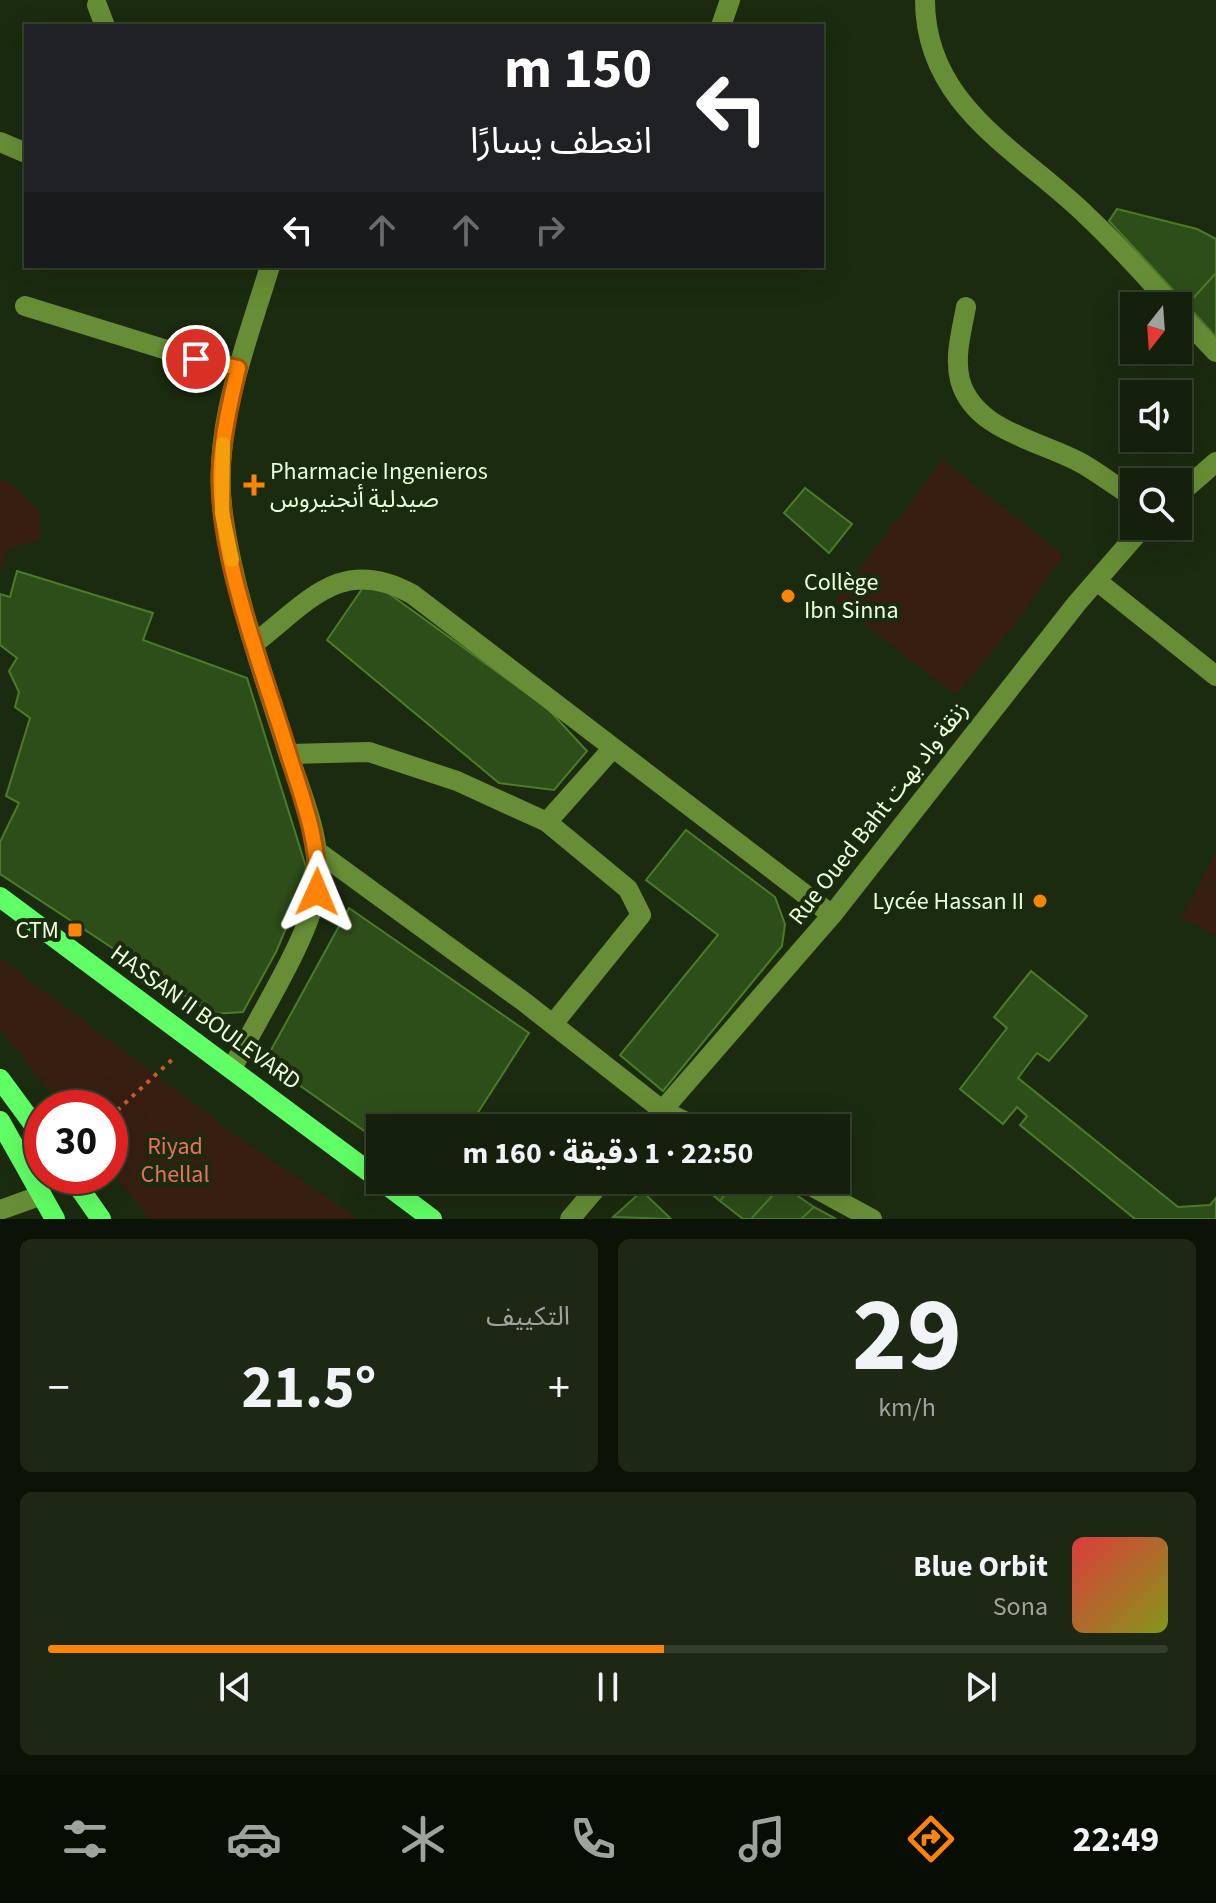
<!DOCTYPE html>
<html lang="ar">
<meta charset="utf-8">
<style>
body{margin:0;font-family:"Source Sans 3","Noto Sans Arabic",sans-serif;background:#1d2814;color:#f1f3f6;direction:rtl;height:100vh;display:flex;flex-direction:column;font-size:30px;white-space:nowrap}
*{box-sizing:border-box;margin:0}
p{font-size:26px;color:#9da39d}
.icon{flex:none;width:44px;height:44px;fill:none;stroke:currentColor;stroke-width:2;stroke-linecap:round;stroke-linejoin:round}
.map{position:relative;height:1219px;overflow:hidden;direction:ltr}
.details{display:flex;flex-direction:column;gap:20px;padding:20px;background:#0b1206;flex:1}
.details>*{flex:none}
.top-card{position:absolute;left:24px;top:24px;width:800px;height:244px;border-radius:0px;box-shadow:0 8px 32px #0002,0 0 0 2px #333e2c;direction:rtl;background:#202124;color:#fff;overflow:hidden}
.needle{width:52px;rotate:197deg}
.controls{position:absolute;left:1120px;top:292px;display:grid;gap:16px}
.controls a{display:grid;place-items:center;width:72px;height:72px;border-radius:0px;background:#14200b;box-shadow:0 8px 32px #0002,0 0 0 2px #333e2c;font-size:40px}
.speed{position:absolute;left:24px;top:1090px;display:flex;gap:16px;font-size:40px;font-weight:700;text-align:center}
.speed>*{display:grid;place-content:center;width:104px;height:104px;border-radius:50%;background:#14200b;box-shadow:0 8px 32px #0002,0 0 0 2px #333e2c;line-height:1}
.speed .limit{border:12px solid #d22;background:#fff;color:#111}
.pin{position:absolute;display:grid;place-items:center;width:68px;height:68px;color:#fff;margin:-34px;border:4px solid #fff;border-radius:50%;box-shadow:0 2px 8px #0007}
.me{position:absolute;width:88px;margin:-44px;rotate:1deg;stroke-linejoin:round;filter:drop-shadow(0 0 6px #0008)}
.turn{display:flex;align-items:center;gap:28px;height:168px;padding:0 40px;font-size:36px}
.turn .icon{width:104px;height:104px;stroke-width:2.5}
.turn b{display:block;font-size:56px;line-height:68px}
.lanes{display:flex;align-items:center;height:76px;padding:0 40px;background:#0003;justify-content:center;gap:40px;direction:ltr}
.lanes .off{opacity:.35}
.big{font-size:60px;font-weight:700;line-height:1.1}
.details .card{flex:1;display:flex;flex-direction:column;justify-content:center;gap:12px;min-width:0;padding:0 28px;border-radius:12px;background:#1d2814}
.details .dial{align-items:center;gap:0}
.dial b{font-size:104px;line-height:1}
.song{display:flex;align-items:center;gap:24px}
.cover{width:96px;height:96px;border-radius:12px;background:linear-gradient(135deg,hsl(0 70% 55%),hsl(70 70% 35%))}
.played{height:8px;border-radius:4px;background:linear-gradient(90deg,#ff8405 55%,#333e2c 55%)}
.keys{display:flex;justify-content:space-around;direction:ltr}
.heat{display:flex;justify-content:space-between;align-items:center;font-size:44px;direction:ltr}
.details .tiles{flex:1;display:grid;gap:20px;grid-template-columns:1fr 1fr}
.card:last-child{grid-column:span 2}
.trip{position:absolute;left:366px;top:1114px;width:484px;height:80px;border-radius:0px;background:#14200b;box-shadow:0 8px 32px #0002,0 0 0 2px #333e2c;font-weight:700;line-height:80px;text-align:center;direction:rtl}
.menu{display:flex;height:128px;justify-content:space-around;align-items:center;background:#080d04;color:#9da39d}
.menu .icon{width:56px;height:56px}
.menu .on{color:#ff8405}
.menu b{font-size:36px;color:#f1f3f6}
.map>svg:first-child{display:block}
</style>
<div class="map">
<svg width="1216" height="1219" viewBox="0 0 1216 1219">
<rect width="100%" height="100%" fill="#1b2b0f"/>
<path fill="#361f11" d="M 943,460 L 1064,555 L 1016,623 L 956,695 L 835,601 Z
M 0,479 L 11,484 L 40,511 L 40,540 L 9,548 L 0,573 Z
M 1216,852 L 1216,936 L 1181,918 Z
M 0,958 L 244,1141 L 358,1219 L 149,1219 L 110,1171 L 110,1108 L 62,1108 L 0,1029 Z"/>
<path fill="#2e4e19" stroke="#4a7c29" stroke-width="2" d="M 1117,209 L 1197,229 L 1216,239 L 1216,273 L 1187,305 L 1109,221 Z
M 1216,273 L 1216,337 L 1187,305 Z
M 805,488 L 852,524 L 829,553 L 784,513 Z
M 17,571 L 153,613 L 143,640 L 247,678 L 306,867 L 298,900 L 276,952 L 243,1012 L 213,1014 L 0,874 L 0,842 L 19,803 L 6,796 L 30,718 L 15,707 L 19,692 L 9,671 L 17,658 L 0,645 L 0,594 L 10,597 Z
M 369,579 L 547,708 L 587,751 L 554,790 L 499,783 L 327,640 Z
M 686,830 L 775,897 L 785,924 L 782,946 L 663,1091 L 620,1055 L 718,935 L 646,880 Z
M 349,908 L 529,1033 L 468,1128 L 380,1128 L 380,1142 L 265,1061 Z
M 1031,971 L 1087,1016 L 1049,1061 L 1037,1053 L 1018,1078 L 1178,1207 L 1210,1205 L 1216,1198 L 1216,1219 L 1135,1219 L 1020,1125 L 1027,1116 L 1017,1107 L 1003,1124 L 960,1089 L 1007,1028 L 994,1017 Z
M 736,1180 L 720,1201 L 697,1182 L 681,1181 Z
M 736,1180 L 774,1180 L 782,1185 L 751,1219 L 743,1219 L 720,1201 Z
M 782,1185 L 814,1207 L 801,1219 L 751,1219 Z
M 642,1191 L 671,1219 L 613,1217 Z
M 814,1207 L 836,1219 L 801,1219 Z"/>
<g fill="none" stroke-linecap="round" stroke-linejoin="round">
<path stroke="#c65d26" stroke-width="4" stroke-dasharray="4 6" stroke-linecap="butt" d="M 110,1117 L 176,1056"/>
<path stroke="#678e36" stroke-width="20" d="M 925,0 C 925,107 1021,151 1088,217 C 1118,245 1145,276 1173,306
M 97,5 L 105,26
M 721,26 L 730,0
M 0,142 L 26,153
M 25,306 L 196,359 L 238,368
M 966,307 C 962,330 954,356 960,380 C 974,432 1043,441 1083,464 C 1100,474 1117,487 1134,498
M 1178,312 L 1216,352
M 1178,495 L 1216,462
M 1097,581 L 1216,676
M 255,643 C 309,601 342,555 412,594 L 832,915
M 289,754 L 369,752 L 457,781 L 547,822 L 628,889 L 641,915 L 553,1024
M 547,822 L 612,749
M 317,851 L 523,1001 L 662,1110 L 698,1128
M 232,1069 C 255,1022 311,936 317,888 C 323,841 303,798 288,753 C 264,676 234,595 223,514 C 211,429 246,346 270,266
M 647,1128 L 832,915 L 1077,603 L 1144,526
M 800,1180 L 872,1219
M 0,1210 L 42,1195
M 570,1219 L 603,1180"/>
<path stroke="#60ff65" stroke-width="20" d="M 0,897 L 380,1180
M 0,1079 L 42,1136
M 0,1121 L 55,1219
M 71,1176 L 101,1219
M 380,1180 L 432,1219"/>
</g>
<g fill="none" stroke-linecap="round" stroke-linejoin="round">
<g stroke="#a65603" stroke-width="20">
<path id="route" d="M 196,359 L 238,368 C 231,399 223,432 221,464 C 215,550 262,666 287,749 C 302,798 320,840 317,892"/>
</g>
<use href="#route" stroke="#ff8405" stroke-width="14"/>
<path stroke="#f59e0b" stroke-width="14" d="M 223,444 L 222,513 L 232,560"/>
</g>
<g fill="#ff8405" stroke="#1b2b0f" stroke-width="3">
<path d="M250 473h8v8h8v8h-8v8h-8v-8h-8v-8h8z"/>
<circle cx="788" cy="596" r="8"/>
<circle cx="1040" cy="901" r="8"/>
<rect x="67" y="922" width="16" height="16" rx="4"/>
</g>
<g text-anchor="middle" stroke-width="8" stroke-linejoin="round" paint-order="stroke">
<g font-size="24" fill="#ebffd9" stroke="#1b2b0f" text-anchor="start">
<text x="270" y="479">Pharmacie Ingenieros<tspan x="270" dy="28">صيدلية أنجنيروس</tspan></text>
<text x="804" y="590">Collège<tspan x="804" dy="28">Ibn Sinna</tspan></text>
<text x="1024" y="909" text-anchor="end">Lycée Hassan II</text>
<text x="59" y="938" text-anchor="end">CTM</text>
</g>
<g font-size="24" fill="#ebffd9" stroke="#1b2b0f">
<text transform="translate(878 813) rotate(-52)" y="8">Rue Oued Baht زنقة واد بهت</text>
<text transform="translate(206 1017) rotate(36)" y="8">HASSAN II BOULEVARD</text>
</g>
<g font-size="24" fill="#ea715a" stroke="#1b2b0f">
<text x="175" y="1154">Riyad<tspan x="175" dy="28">Chellal</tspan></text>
</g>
</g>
</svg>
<div class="controls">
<a><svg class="needle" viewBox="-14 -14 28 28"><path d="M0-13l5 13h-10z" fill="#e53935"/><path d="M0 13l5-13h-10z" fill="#9da39d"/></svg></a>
<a><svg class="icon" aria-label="sound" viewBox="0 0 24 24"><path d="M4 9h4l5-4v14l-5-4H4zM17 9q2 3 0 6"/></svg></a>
<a><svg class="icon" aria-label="search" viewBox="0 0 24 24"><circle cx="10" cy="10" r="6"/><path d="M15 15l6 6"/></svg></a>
</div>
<div class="speed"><div class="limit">30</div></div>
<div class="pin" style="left:196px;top:359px;background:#d93025"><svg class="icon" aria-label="arrive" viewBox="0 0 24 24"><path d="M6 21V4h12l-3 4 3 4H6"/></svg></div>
<svg class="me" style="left:317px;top:892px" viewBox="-20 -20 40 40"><path d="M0-17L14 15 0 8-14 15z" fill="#ff8405" stroke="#fff" stroke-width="4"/></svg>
<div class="trip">22:50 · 1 دقيقة · 160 m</div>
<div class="top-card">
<div class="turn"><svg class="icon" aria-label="left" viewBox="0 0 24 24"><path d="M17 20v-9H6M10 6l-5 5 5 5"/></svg><div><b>150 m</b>انعطف يسارًا</div></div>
<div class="lanes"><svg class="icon" aria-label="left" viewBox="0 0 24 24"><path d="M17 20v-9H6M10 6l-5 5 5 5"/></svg><svg class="icon off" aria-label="ahead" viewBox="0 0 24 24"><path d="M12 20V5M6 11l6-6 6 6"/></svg><svg class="icon off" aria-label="ahead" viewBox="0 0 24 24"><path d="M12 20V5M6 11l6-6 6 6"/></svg><svg class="icon off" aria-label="right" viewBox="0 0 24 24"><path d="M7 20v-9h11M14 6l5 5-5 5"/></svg></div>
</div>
</div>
<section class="details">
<div class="tiles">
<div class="card dial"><b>29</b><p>km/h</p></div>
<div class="card"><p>التكييف</p>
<div class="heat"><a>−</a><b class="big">21.5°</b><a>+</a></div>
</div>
<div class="card">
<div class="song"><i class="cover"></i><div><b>Blue Orbit</b><p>Sona</p></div></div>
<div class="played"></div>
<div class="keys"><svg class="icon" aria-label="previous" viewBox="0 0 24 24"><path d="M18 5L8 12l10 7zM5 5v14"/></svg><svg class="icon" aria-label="pause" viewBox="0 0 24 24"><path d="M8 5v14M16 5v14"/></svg><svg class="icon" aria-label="next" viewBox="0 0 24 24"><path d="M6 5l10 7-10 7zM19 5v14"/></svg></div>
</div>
</div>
</section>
<nav class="menu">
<b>22:49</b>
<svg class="icon on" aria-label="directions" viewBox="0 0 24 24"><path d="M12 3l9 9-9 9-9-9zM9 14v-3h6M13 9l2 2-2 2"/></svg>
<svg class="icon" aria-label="music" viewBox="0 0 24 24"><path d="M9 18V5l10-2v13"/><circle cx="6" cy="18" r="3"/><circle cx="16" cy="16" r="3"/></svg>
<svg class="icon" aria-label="phone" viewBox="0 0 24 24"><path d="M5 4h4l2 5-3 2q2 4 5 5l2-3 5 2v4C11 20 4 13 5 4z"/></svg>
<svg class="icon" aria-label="climate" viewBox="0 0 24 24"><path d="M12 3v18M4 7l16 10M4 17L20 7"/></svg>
<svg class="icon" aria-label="car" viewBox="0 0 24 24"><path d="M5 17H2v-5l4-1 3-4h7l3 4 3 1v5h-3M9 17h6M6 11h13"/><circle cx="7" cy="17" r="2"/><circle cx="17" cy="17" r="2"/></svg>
<svg class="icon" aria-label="filters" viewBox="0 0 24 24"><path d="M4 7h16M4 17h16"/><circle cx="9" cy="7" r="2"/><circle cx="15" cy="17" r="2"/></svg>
</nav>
